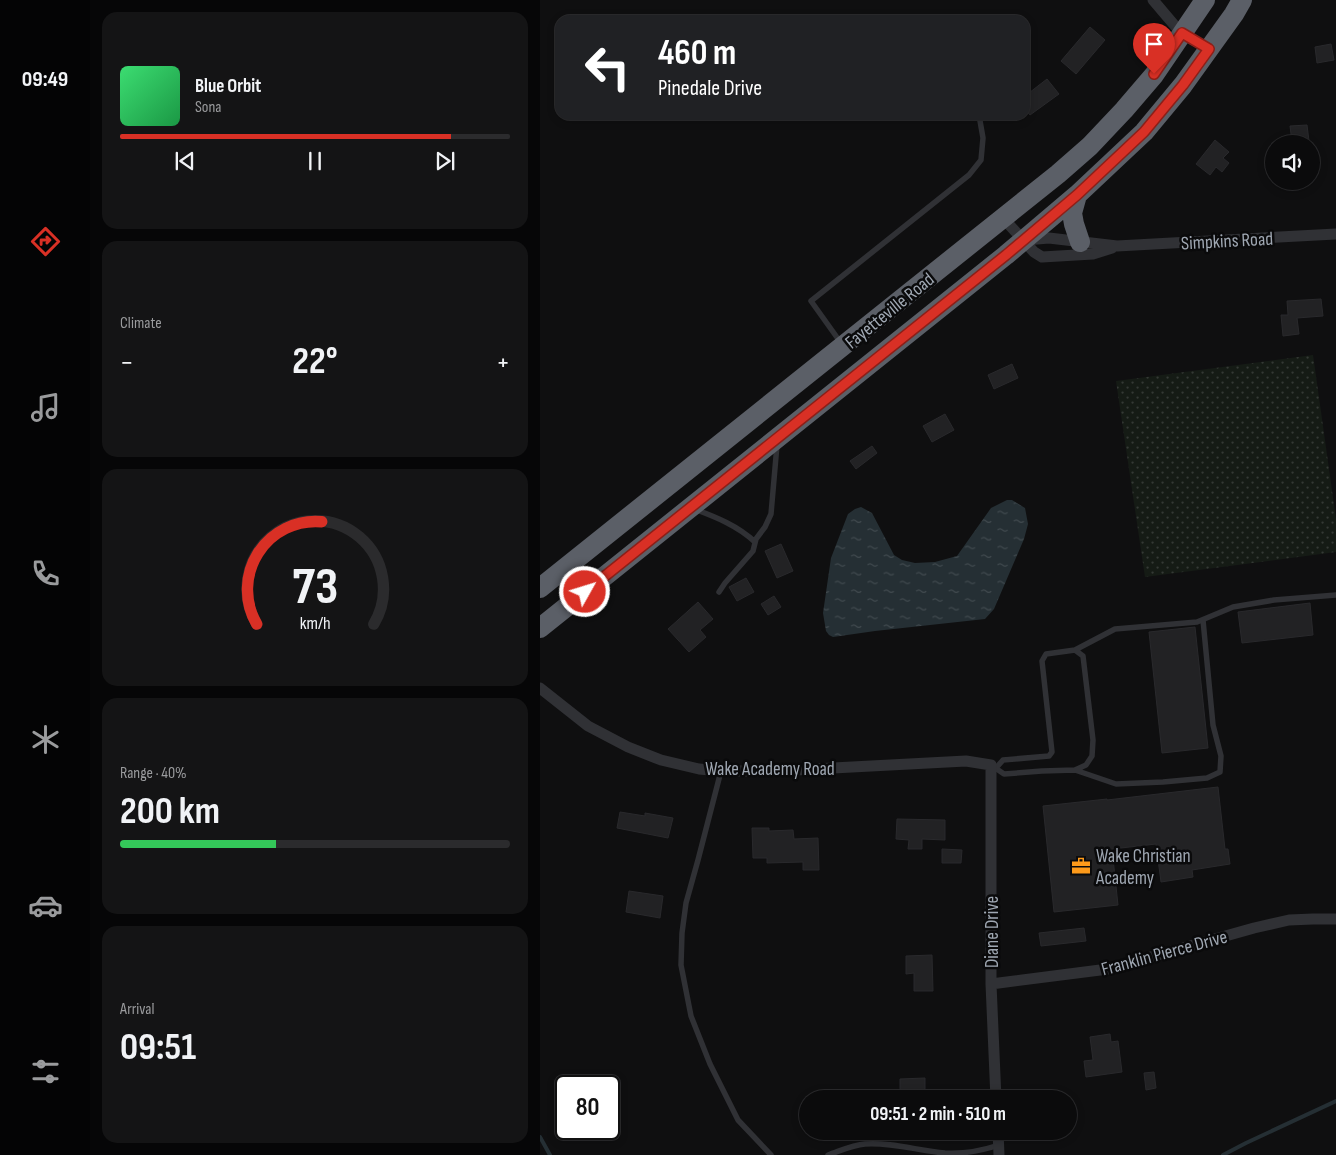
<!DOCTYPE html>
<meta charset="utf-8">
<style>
body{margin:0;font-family:"Sofia Sans Condensed",sans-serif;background:#141415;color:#f1f3f6;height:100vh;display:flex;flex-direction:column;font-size:19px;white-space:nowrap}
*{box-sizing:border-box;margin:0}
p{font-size:16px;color:#9a9b9d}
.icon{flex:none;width:28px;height:28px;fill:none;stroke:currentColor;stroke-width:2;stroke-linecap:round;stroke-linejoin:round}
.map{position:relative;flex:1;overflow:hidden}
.panel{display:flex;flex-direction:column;gap:12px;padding:12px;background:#060607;width:450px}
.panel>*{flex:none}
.guide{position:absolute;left:15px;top:15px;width:475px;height:105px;border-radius:15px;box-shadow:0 2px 8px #0003,0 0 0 1px #2b2b2d;background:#202124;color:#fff;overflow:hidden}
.tools{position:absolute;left:725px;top:135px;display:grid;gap:10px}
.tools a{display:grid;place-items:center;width:55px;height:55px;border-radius:50%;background:#0b0b0c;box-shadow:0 2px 8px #0003,0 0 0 1px #2b2b2d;font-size:25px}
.speed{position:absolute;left:15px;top:1075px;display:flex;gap:10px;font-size:25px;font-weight:700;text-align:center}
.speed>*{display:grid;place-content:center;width:65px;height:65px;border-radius:50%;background:#0b0b0c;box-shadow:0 2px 8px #0003,0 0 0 1px #2b2b2d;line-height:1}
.speed .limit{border:2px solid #111;border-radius:8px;background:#fff;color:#111}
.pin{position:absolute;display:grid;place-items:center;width:42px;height:42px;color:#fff;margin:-51px -21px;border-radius:50% 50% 50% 0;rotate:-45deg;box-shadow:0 0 5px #0007}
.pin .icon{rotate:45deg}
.me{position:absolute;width:55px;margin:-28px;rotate:51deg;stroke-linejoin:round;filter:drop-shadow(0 0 4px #0008)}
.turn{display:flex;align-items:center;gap:18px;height:105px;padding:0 20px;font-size:22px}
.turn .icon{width:65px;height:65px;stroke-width:2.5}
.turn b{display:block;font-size:35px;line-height:42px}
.big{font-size:38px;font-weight:700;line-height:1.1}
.panel .card{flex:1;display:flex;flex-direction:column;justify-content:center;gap:8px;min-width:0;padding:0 18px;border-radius:15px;background:#141415}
.panel .dial{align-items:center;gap:0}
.dial svg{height:130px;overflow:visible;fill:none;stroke:#2b2b2d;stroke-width:7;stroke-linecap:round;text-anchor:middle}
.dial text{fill:#f1f3f6;stroke:none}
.song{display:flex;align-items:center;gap:15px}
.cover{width:60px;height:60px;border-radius:8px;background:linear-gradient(135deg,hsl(140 70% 55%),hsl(140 70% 35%))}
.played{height:5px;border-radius:2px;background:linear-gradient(90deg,#d93025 85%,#2b2b2d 85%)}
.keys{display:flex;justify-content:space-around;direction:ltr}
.heat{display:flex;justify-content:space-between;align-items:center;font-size:28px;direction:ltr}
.charge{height:8px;border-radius:4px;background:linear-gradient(90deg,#34c759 40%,#2b2b2d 0)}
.trip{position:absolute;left:259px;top:1090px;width:278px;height:50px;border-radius:25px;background:#0b0b0c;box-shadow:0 2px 8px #0003,0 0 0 1px #2b2b2d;font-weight:700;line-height:50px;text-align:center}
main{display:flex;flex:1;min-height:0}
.tabs{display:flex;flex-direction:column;width:90px;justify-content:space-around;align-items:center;background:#040405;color:#9a9b9d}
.tabs .icon{width:35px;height:35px}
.tabs .active{color:#d93025}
.tabs b{font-size:22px;color:#f1f3f6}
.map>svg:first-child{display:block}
</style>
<main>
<nav class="tabs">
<b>09:49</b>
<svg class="icon active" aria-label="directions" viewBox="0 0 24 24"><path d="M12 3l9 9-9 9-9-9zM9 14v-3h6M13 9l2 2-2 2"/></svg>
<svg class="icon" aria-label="music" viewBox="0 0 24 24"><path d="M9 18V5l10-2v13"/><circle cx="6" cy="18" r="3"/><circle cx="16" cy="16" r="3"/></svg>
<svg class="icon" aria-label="phone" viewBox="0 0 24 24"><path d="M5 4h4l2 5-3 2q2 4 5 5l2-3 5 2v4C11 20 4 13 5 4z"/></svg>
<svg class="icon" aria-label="climate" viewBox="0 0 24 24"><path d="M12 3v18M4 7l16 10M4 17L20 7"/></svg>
<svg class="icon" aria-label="car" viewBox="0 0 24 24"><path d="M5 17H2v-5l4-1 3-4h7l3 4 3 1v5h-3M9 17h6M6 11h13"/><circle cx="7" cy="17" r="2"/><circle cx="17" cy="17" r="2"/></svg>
<svg class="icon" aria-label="filters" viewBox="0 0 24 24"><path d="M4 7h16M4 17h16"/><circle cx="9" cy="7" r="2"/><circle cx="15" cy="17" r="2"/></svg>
</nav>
<section class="panel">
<div class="card">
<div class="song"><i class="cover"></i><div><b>Blue Orbit</b><p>Sona</p></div></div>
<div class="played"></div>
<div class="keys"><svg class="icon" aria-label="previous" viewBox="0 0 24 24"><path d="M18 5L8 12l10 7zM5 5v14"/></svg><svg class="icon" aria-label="pause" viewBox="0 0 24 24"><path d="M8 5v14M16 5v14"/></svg><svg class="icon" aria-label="next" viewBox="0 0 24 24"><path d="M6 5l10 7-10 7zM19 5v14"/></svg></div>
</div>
<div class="card"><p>Climate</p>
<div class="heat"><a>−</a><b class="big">22°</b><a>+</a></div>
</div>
<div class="card dial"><svg viewBox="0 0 100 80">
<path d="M14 69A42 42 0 1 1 86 69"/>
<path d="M14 69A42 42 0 0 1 54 6" stroke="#d93025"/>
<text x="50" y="56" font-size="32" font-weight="700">73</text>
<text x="50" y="72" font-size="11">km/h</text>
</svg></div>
<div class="card"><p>Range · 40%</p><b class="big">200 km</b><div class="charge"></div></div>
<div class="card"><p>Arrival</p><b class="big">09:51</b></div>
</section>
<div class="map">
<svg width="796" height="1155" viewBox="0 0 796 1155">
<defs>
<pattern id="park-dots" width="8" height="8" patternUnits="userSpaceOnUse" patternTransform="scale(1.25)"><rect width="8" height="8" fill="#151b15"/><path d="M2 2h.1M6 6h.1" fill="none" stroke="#343935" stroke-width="1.8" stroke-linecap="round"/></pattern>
<pattern id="water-ripples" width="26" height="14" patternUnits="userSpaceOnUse" patternTransform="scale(1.25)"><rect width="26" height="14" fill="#252f34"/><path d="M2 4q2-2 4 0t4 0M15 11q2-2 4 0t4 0" fill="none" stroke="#414a4f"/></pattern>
</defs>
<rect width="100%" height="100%" fill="#0f0f10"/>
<path fill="url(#park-dots)" d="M 773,355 L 796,519 L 796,552 L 605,577 L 576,381 Z"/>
<path fill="url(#water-ripples)" d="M 467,500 L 472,500 L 485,508 L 488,524 L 484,539 L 454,609 L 445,619 L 335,631 L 293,637 L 289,635 L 286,631 L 283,613 L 291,558 L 308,514 L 315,509 L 321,507 L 332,513 L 354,555 L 362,560 L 375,563 L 395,562 L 417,556 L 451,508 Z"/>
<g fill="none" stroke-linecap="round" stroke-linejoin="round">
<path stroke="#252f34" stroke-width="4" d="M 0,1137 L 10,1155
M 683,1155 L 706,1143 L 796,1101"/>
</g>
<path fill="#222224" stroke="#29292c" d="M 550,27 L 565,40 L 536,74 L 521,61 Z
M 791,44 L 794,60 L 777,63 L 775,47 Z
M 507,79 L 519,94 L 490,115 L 485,109 L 485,96 Z
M 767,125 L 769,141 L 752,142 L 750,126 Z
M 675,140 L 689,152 L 683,158 L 689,163 L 682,172 L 676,167 L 670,175 L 656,164 Z
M 781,299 L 783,316 L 757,318 L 759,334 L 743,336 L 741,315 L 748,315 L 747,301 Z
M 472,364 L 478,378 L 454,389 L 448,375 Z
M 405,414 L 414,430 L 392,442 L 383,426 Z
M 332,446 L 337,453 L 316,469 L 310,461 Z
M 241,544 L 253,571 L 237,578 L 225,551 Z
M 206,578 L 214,592 L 197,601 L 189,587 Z
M 234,596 L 241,607 L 228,615 L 221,604 Z
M 158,602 L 173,619 L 160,630 L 166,637 L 149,652 L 128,629 Z
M 770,603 L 773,635 L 702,643 L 698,612 Z
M 655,627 L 668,748 L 622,753 L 609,632 Z
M 678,787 L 685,849 L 688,849 L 690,864 L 652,870 L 653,877 L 621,882 L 616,844 L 572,849 L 578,905 L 514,912 L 503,806 L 567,799 L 567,800 Z
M 80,812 L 105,816 L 105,813 L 133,818 L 128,838 L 77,828 Z
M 357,819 L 405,820 L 405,840 L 382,839 L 382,849 L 368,849 L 369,840 L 356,839 Z
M 212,828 L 229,828 L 229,831 L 253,830 L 254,839 L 278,838 L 279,870 L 263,870 L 263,862 L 227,863 L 227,858 L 213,858 Z
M 402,849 L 422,850 L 421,863 L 402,863 Z
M 89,891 L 123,896 L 120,918 L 86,912 Z
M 544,928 L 546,941 L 501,946 L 499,933 Z
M 392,955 L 393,991 L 374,991 L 374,973 L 366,974 L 366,956 Z
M 570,1034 L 571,1042 L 578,1041 L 582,1072 L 546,1077 L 544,1061 L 553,1060 L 550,1037 Z
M 614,1072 L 616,1088 L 606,1090 L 604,1073 Z
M 385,1078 L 385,1099 L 360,1099 L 360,1079 Z"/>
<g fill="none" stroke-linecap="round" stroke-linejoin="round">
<path stroke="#303135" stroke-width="5.5" d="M 301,343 L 271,301 L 429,175 L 441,160 L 443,138 L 439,115
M 154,509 C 176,517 198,526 215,542
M 179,592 L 185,583 L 213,551 L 216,539 L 225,527 L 231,514 L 237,445
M 535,650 L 575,629 L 657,622 L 693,607 L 734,600 L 796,595
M 451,765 L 464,774 L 502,771 L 535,770 L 576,784 L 623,782 L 667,778 L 680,772 L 681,756 L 673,725 L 663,620
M 456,768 L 463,760 L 509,756 L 512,752 L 502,661 L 506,654 L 535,650 L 543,656 L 553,740 L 552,756 L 546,765 L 535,770
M 181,771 L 158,860 L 146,903 L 142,933 L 141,965 L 151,1016 L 170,1064 L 198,1120 L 231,1155
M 288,1155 C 300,1151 312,1145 325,1144 C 352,1142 379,1151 405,1153 C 424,1154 441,1151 459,1145"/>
<path stroke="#303135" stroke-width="11" d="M 613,0 L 641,33 L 669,49
M 464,219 L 494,252 L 502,257 L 553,254 L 572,248
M 485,240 L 509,238 L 577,246 L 796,234
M 0,688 L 48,726 L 88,747 L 121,760 L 159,769 L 181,771 L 236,771 L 426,761 L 451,765 L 451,984 L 456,1099
M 451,984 L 568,969 L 714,928 L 749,920 L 773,919 L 796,919
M 458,1131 L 459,1155"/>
<path stroke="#5b5f67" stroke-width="20" d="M 537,195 L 532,213 L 534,224 L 540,242
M 0,588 L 518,174 L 550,146 L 584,110 L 614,75 L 665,0
M 0,628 L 466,255 L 537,195 L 604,132 L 643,85 L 694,14 L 702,0"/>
</g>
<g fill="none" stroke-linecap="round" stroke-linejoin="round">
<g stroke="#8d1f18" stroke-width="12">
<path id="route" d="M 45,592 L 466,255 L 537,195 L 604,132 L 643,85 L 669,49 L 642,33 L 614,74"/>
</g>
<use href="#route" stroke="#d93025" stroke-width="9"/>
</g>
<defs>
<g id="office-bare" transform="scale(1.5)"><path d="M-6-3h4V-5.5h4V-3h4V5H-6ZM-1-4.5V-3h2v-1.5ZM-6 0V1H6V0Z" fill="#fd9a1a" stroke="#0a0a0b" stroke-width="2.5" paint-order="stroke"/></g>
</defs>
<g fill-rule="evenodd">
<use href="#office-bare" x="541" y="866"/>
</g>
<g text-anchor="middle" stroke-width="5" stroke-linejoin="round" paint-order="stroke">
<g font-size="19" fill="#9fa7b2" stroke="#0a0a0b">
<text transform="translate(687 240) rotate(-3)" y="7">Simpkins Road</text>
<text transform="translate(349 310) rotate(-39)" y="7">Fayetteville Road</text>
<text x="230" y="775">Wake Academy Road</text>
<text transform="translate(451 932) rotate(-90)" y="7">Diane Drive</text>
<text transform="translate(624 952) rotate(-15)" y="7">Franklin Pierce Drive</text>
</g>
<g font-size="19" fill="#9fa7b2" stroke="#0a0a0b" text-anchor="start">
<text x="556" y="862">Wake Christian<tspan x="556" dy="22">Academy</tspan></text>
</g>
</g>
</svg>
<div class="tools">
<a><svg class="icon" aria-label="sound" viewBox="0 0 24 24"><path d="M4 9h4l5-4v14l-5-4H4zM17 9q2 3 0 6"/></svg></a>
</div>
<div class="speed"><div class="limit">80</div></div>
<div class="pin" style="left:614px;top:74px;background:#d93025"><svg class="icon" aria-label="arrive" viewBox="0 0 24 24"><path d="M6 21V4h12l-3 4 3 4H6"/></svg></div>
<svg class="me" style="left:45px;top:592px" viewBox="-20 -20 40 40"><circle r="17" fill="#d93025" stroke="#fff" stroke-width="3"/><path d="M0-11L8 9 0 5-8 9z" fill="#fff"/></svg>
<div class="trip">09:51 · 2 min · 510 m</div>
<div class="guide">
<div class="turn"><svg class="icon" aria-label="left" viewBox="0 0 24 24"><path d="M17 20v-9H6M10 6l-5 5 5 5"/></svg><div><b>460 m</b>Pinedale Drive</div></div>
</div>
</div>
</main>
